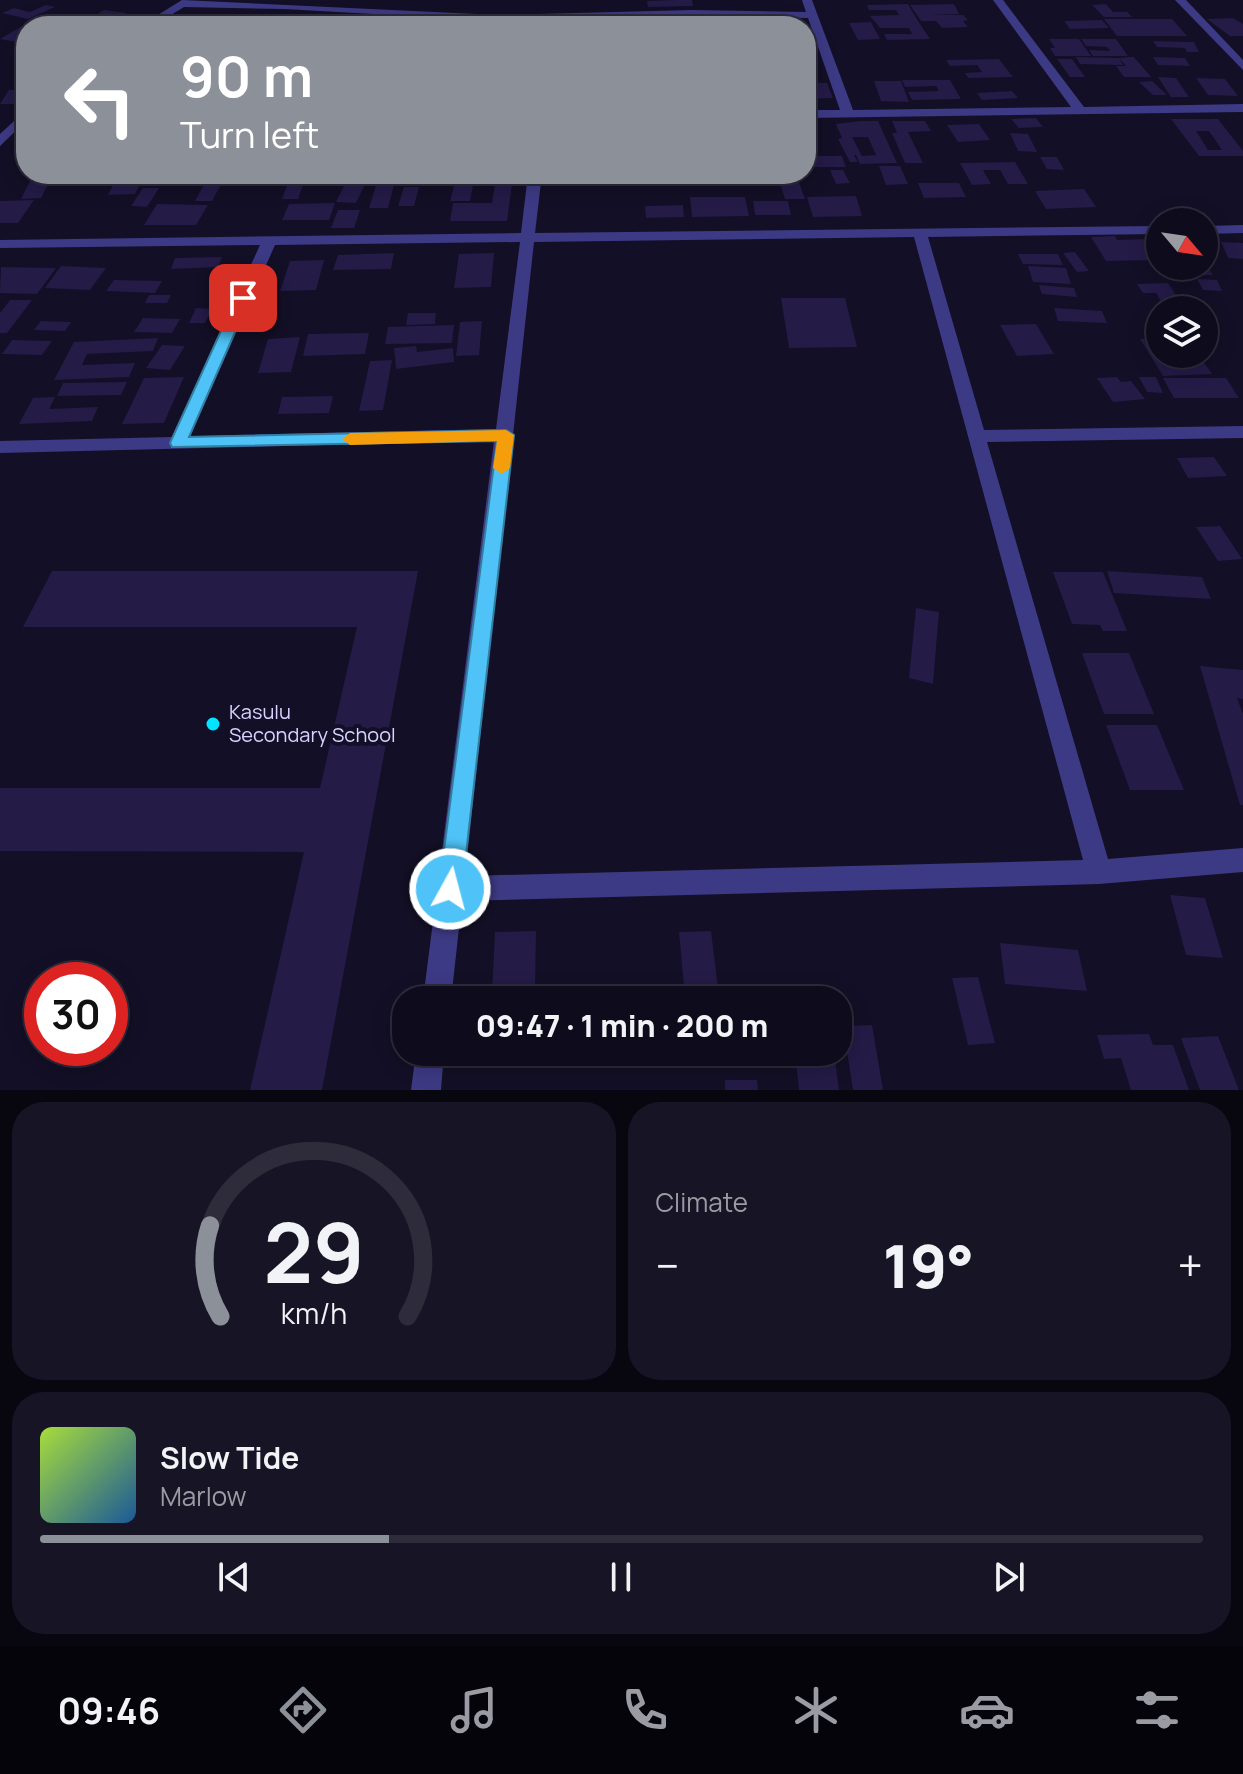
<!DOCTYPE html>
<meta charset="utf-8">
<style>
body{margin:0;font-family:Manrope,sans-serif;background:#171425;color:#f1f3f6;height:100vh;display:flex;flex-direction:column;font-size:30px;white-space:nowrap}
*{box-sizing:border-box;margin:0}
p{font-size:26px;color:#9b9ba3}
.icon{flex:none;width:44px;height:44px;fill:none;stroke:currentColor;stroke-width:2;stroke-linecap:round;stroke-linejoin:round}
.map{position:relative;height:1090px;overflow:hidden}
.details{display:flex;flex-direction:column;gap:12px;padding:12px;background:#08060f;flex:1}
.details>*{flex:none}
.hud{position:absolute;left:16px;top:16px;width:800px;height:168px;border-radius:32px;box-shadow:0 4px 20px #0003,0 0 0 2px #2e2b3b;background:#8c9099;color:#fff;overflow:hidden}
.needle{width:52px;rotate:119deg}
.tools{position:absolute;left:1146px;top:208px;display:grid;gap:16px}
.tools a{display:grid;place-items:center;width:72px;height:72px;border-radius:50%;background:#0e0b1c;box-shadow:0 4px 20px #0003,0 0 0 2px #2e2b3b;font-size:40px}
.speed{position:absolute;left:24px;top:962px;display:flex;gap:16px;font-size:40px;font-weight:700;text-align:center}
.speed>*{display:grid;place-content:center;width:104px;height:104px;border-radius:50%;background:#0e0b1c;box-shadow:0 4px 20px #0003,0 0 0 2px #2e2b3b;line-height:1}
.speed .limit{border:12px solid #d22;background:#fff;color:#111}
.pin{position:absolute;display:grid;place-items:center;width:68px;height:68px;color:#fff;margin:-34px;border-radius:16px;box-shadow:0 4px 12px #0006}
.me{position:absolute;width:88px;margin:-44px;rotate:7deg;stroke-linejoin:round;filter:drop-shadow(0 0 6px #0008)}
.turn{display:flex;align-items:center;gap:28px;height:168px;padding:0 32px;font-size:36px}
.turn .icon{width:104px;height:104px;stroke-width:2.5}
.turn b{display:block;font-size:56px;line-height:68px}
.big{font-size:60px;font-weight:800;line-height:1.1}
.details .widget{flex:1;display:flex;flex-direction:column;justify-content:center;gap:12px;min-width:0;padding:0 28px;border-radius:32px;background:#171425}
.details .dial{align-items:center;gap:0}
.dial svg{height:208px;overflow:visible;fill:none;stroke:#2e2b3b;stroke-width:7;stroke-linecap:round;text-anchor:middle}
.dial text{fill:#f1f3f6;stroke:none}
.song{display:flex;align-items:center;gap:24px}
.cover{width:96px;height:96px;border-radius:12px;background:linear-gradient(135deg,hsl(80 70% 55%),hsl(210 70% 35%))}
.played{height:8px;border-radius:4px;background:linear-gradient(90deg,#8c9099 30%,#2e2b3b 30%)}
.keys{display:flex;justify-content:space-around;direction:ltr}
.heat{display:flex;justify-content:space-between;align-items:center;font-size:44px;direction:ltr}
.details .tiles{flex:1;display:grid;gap:12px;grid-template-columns:1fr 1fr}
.widget:last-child{grid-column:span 2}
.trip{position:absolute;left:392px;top:986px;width:460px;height:80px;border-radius:32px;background:#0e0b1c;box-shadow:0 4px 20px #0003,0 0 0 2px #2e2b3b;font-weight:800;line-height:80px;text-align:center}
.tab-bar{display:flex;height:128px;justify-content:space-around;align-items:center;background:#06040b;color:#9b9ba3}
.tab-bar .icon{width:56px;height:56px}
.tab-bar .selected{color:#8c9099}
.tab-bar b{font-size:36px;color:#f1f3f6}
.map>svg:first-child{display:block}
</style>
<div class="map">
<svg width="1243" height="1090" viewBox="0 0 1243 1090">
<rect width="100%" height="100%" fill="#130f26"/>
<path fill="#241b47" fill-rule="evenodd" d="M 677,0 L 692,0 L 693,6 L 648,7 L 647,1 Z
M 908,4 L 918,21 L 930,39 L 887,40 L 884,34 L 912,34 L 909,28 L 880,28 L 870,16 L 899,15 L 896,10 L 869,10 L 867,5 Z
M 954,4 L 959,14 L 930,15 L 963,15 L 968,20 L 963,21 L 968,27 L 942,28 L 936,21 L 921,21 L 910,5 Z
M 1106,4 L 1113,12 L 1127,12 L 1132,17 L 1104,17 L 1092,5 Z
M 46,5 L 55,7 L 28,19 L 2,13 L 14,8 L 30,12 Z
M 104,10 L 127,13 L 115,21 L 92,17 Z
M 204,14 L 237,16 L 228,25 L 195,23 Z
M 128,16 L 144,19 L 131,26 L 108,26 Z
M 1233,18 L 1243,24 L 1243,36 L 1230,36 L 1207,19 Z
M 734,19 L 768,19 L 770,26 L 735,26 Z
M 1104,19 L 1172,19 L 1187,36 L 1117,36 Z
M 242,20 L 276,21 L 272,26 L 236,26 Z
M 686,20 L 723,20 L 724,26 L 687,26 Z
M 1102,20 L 1109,28 L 1070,29 L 1064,21 Z
M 31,21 L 48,26 L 26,26 L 26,33 L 20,35 L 26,37 L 26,44 L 0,39 Z
M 871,22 L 880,39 L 858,40 L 849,23 Z
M 1049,39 L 1079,39 L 1091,56 L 1055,56 L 1050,48 L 1055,48 Z
M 1081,39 L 1116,39 L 1128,56 L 1093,56 L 1089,50 L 1110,51 L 1107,47 L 1086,46 Z
M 1153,41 L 1194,42 L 1199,52 L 1187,52 L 1185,48 L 1157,47 Z
M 1076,57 L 1119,58 L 1123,65 L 1080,64 Z
M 1129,57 L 1134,57 L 1151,77 L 1124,77 L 1116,66 L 1126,66 L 1119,58 Z
M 1153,57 L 1185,58 L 1190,66 L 1158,65 Z
M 999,59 L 1013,77 L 968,78 L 965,73 L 982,72 L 977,65 L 950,66 L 946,60 Z
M 1057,59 L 1072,59 L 1085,77 L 1070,77 Z
M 1158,77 L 1176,78 L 1189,97 L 1171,97 Z
M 1196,78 L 1225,79 L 1238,96 L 1208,95 Z
M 902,80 L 950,80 L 961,99 L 912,100 L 908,92 L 939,91 L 936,86 L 905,87 Z
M 874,81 L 901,81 L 909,102 L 881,101 Z
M 1152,81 L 1167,95 L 1153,95 L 1139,82 Z
M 806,83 L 827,83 L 833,98 L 806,99 Z
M 9,90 L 26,90 L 26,95 L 18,104 L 0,104 Z
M 1012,91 L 1018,98 L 982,100 L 977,93 Z
M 1036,118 L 1043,127 L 1019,128 L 1011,119 Z
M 1171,119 L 1218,119 L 1243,151 L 1243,156 L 1199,156 ZM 1196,131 L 1209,131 L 1222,150 L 1208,150 Z
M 861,121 L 878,121 L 897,163 L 860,164 L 856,155 L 854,155 L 858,162 L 850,162 L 838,139 L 842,138 L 836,124 ZM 852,137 L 868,137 L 876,155 L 862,156 Z
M 892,121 L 925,121 L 931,131 L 908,132 L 923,163 L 905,163 L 892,133 L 897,133 Z
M 979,124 L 990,140 L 958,142 L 947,125 Z
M 1010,133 L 1028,134 L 1037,152 L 1018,151 Z
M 806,156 L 842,156 L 846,167 L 806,167 Z
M 1040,157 L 1057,157 L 1064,170 L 1047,169 Z
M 1015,162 L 1028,184 L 1008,184 L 1000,170 L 983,170 L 991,184 L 972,185 L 960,163 Z
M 879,166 L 900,166 L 908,184 L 886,185 Z
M 830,170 L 843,170 L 850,183 L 836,184 Z
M 53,174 L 41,198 L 21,199 L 33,175 Z
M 245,174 L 283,174 L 278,183 L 241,181 Z
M 350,174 L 370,174 L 356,203 L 336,202 Z
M 479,174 L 515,174 L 514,179 L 478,179 Z
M 144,176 L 135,194 L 108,195 L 117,177 Z
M 207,179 L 224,179 L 212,201 L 195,201 Z
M 799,182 L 805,199 L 785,199 L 780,183 Z
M 918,183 L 959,183 L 966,197 L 924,198 Z
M 495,184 L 512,184 L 507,221 L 450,221 L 453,203 L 492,203 Z
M 287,185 L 303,185 L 298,199 L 282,199 Z
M 376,185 L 394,185 L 388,208 L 369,208 Z
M 473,185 L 470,201 L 450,201 L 454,186 Z
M 404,187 L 419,187 L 414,206 L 398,206 Z
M 143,188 L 159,188 L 147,207 L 131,206 Z
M 1084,189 L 1096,207 L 1046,209 L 1035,191 Z
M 856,196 L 862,216 L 813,217 L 807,197 Z
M 690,197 L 745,197 L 749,216 L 692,217 Z
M 34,200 L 18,223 L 0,223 L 0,201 Z
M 753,201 L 788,201 L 791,215 L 755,215 Z
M 335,203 L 329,220 L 282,220 L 289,204 Z
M 157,204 L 208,205 L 196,225 L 144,225 Z
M 683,205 L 684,217 L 646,218 L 645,206 Z
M 338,210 L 360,210 L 354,228 L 331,228 Z
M 1115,236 L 1117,240 L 1149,239 L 1160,260 L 1106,261 L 1091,237 Z
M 1221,242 L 1243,243 L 1243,259 L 1228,258 Z
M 1075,252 L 1089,271 L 1077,272 L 1063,253 Z
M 394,253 L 391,269 L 333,270 L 338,255 Z
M 494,253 L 491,287 L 454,288 L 459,254 Z
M 1018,254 L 1058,254 L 1063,265 L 1023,264 Z
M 222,257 L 218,267 L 171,269 L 175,258 Z
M 324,260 L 316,290 L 280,291 L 290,261 Z
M 1204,261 L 1213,275 L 1188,275 L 1191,280 L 1175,279 L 1168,266 L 1204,266 Z
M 61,266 L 106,268 L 90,290 L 45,288 Z
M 1028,266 L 1066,268 L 1071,284 L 1033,282 Z
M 1,267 L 56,268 L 37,294 L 0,293 Z
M 1197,279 L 1217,280 L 1222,291 L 1203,290 Z
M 114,280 L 162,281 L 155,293 L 106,291 Z
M 1168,283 L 1183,306 L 1164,306 L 1156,293 L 1143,293 L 1137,284 Z
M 1039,285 L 1074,288 L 1077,297 L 1042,294 Z
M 149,295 L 171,295 L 167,303 L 145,303 Z
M 781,298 L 845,298 L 857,347 L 789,348 Z
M 10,300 L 32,300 L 7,333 L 0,333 L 0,313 Z
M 196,308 L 212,309 L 205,323 L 189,323 Z
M 1054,308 L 1102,311 L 1107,323 L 1058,321 Z
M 408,313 L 436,313 L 435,324 L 406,325 Z
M 143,318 L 180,319 L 172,333 L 134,332 Z
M 41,321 L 71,322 L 65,331 L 34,330 Z
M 482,321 L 479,355 L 456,356 L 460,322 Z
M 1036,324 L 1054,354 L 1017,356 L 1000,325 Z
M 454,325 L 452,343 L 385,344 L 388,327 Z
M 369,333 L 365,354 L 303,356 L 308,334 Z
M 300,337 L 291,372 L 258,373 L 268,339 Z
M 158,338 L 153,351 L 87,354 L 82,365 L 135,363 L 129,377 L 54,380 L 74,342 Z
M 1160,338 L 1160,354 L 1198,354 L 1212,374 L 1163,376 L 1140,339 Z
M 12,340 L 52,341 L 42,355 L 2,354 Z
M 162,345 L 185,346 L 170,370 L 146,368 Z
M 416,346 L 417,352 L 453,348 L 454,362 L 396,369 L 394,348 Z
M 392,360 L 383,410 L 359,411 L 370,361 Z
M 184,377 L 164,423 L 122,424 L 144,378 Z
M 1117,377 L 1121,382 L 1131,381 L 1145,399 L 1113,402 L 1097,378 Z
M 1139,377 L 1156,377 L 1163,393 L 1147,392 Z
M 1163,378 L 1226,378 L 1239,398 L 1174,398 Z
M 127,382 L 121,395 L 57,396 L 63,383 Z
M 333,396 L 329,413 L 278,414 L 282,397 Z
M 55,397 L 49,409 L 98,407 L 92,421 L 19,424 L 33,398 Z
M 1214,457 L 1227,476 L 1188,478 L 1177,458 Z
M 1220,526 L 1242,559 L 1218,561 L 1196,527 Z
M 52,571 L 418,571 L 322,1090 L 250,1090 L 304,852 L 0,851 L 0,788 L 320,788 L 357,627 L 23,627 Z
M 1107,571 L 1202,577 L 1211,599 L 1114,593 Z
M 1053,572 L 1103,572 L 1127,631 L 1103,631 L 1100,625 L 1072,624 Z
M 916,608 L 939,612 L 933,684 L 909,678 Z
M 1082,653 L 1129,653 L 1154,714 L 1104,714 Z
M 1200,666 L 1243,670 L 1243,699 L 1237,698 L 1243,714 L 1243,805 L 1240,805 Z
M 1106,725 L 1157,725 L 1184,790 L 1130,790 Z
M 1170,895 L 1205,898 L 1223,958 L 1186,955 Z
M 536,931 L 535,991 L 492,993 L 495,932 Z
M 711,931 L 719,996 L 685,997 L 679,932 Z
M 1000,943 L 1078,950 L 1087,991 L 1005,984 Z
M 978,977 L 995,1043 L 968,1045 L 952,978 Z
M 649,996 L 649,1000 L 554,1000 L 554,997 Z
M 872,1025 L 883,1090 L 853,1090 L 843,1026 Z
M 1149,1034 L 1153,1045 L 1173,1045 L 1189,1090 L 1131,1090 L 1121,1058 L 1104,1059 L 1097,1035 Z
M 1218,1036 L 1239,1090 L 1200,1090 L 1181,1038 Z
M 795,1052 L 834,1052 L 839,1090 L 799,1090 Z
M 725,1080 L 757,1080 L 758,1090 L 725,1090 Z"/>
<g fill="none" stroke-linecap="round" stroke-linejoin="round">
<path fill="#3d3a85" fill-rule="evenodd" d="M 182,0 L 498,15 L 692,10 L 806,12 L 802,0 L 812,0 L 853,110 L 1071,107 L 993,0 L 1003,0 L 1084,107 L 1243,104 L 1243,112 L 806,118 L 806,110 L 840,110 L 808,18 L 692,16 L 498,21 L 284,9 L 184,7 L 153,26 L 140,26 Z
M 1175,0 L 1186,0 L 1243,60 L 1243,70 Z
M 26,110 L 26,121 L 0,146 L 0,134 Z
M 528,174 L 542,174 L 535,233 L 1160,226 L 1160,234 L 928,237 L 984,430 L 1243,426 L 1243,438 L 987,442 L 1108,859 L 1243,848 L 1243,872 L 1099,884 L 462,901 L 451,1000 L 423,1000 L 494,441 L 0,453 L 0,441 L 172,437 L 260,245 L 0,248 L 0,240 L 521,233 ZM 914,237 L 1083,860 L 465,876 L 534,242 ZM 520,242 L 496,429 L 190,436 L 275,245 Z
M 1243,225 L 1243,233 L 1204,234 L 1204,226 Z
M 416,1052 L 444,1052 L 441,1090 L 411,1090 Z"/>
</g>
<path fill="#4fc3f7" stroke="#337fa1" stroke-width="2" d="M 243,294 L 250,298 L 189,437 L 506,430 L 514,435 L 462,889 L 459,898 L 450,901 L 442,898 L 439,889 L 497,441 L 172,447 L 170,443 L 236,298 Z"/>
<path fill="#f59e0b" d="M 506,430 L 514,435 L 510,468 L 502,474 L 493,468 L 497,441 L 350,445 L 342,439 L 350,433 Z"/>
<circle fill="#00e5ff" stroke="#130f26" stroke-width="3" cx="213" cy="724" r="8"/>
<g text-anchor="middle" stroke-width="8" stroke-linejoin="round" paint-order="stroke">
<g font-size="20" fill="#d9d4ff" stroke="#130f26" text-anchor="start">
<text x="229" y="719">Kasulu<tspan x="229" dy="23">Secondary School</tspan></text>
</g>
</g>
</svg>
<div class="tools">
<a><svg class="needle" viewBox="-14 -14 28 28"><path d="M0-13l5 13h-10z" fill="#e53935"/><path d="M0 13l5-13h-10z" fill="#9b9ba3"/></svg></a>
<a><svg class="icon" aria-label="layers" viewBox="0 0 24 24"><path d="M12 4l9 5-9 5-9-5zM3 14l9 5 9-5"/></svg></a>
</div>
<div class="speed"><div class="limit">30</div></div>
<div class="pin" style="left:243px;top:298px;background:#d93025"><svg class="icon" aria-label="arrive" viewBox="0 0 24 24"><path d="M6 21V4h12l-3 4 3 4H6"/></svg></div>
<svg class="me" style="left:450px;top:889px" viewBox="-20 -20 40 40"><circle r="17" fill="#4fc3f7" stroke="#fff" stroke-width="3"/><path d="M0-11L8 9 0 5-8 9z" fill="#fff"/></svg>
<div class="trip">09:47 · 1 min · 200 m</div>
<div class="hud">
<div class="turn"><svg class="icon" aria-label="left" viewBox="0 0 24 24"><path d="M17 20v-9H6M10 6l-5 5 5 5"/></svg><div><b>90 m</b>Turn left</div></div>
</div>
</div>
<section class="details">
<div class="tiles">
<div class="widget dial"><svg viewBox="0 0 100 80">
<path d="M14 69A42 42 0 1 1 86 69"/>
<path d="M14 69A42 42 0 0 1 10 34" stroke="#8c9099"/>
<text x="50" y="56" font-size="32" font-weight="700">29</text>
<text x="50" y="72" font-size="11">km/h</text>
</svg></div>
<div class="widget"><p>Climate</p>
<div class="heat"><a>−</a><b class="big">19°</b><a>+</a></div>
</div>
<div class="widget">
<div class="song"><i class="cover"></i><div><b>Slow Tide</b><p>Marlow</p></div></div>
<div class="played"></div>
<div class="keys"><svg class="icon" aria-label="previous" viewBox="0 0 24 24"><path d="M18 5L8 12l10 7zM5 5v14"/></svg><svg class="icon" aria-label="pause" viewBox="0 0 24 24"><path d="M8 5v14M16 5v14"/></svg><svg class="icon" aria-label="next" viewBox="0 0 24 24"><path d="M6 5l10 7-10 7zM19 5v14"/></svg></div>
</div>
</div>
</section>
<nav class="tab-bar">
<b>09:46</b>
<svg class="icon selected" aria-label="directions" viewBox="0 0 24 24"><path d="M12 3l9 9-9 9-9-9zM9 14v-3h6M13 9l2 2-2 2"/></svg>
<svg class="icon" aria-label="music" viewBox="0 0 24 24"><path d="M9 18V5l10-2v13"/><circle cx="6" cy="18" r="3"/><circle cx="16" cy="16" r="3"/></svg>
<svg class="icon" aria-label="phone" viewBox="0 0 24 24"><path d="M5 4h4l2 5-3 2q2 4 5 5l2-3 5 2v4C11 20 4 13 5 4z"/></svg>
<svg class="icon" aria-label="climate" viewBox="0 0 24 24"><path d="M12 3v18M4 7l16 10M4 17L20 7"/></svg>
<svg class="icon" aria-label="car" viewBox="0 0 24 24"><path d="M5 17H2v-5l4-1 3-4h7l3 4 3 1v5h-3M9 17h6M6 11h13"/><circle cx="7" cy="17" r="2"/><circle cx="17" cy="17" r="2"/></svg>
<svg class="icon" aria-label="filters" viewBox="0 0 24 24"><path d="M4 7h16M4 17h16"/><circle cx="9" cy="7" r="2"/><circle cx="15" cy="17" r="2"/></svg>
</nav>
